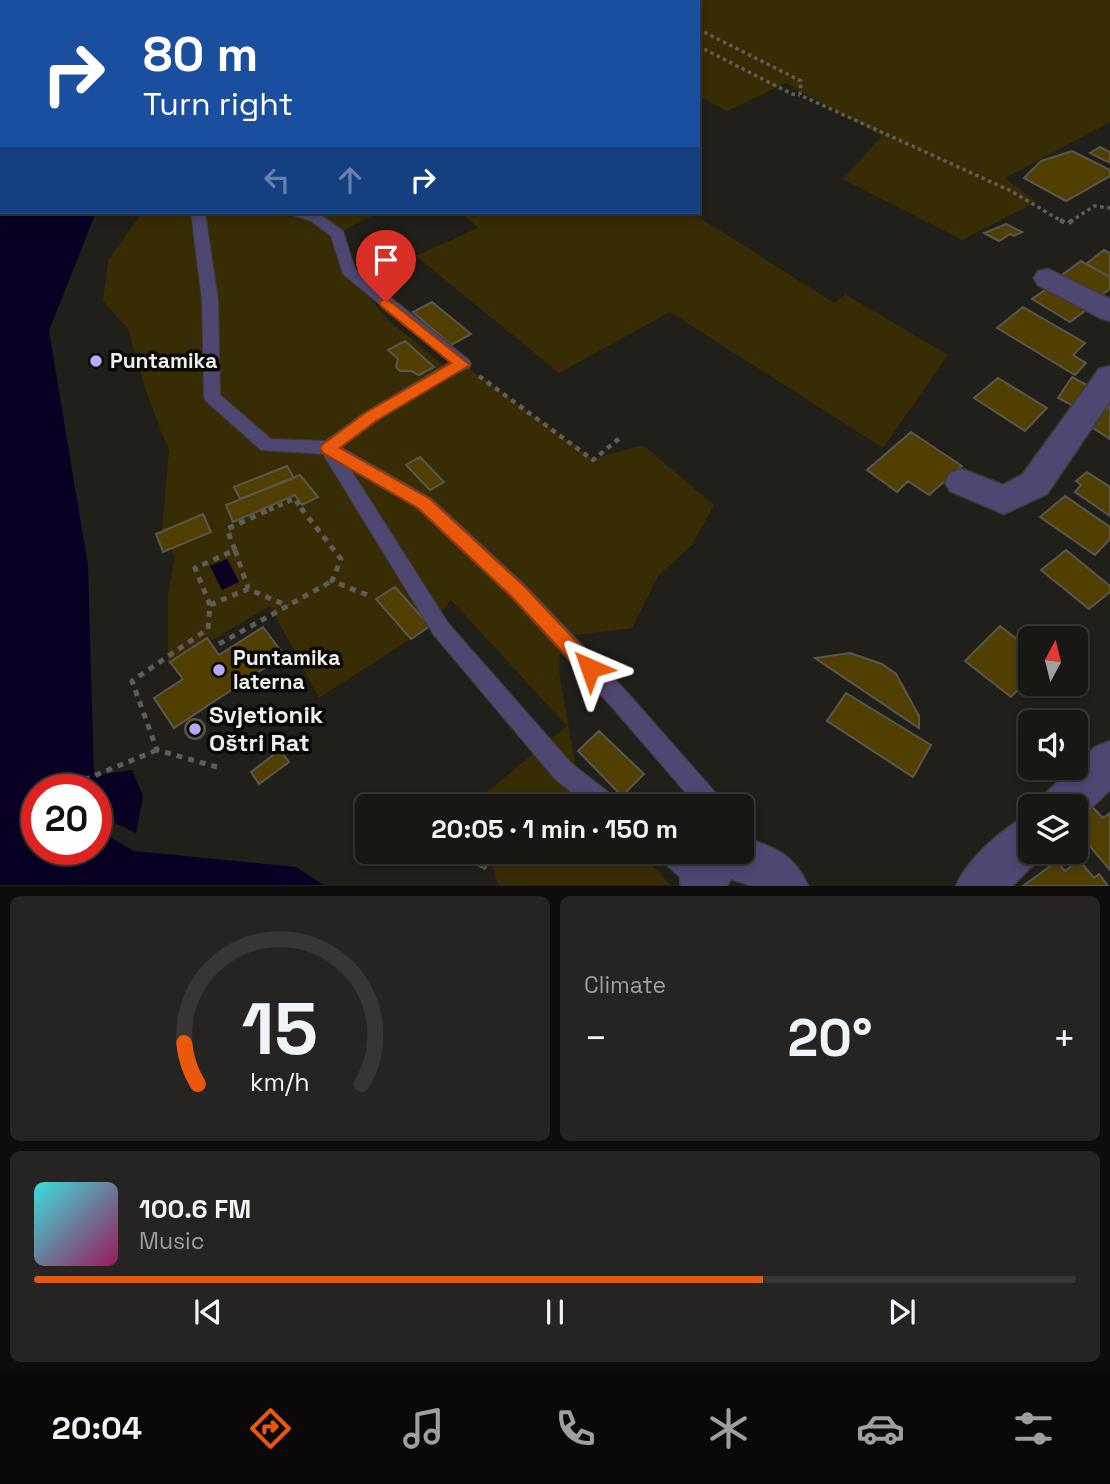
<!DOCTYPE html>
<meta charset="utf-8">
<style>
body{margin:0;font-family:"Space Grotesk",sans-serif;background:#262422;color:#f1f3f6;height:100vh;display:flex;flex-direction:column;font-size:26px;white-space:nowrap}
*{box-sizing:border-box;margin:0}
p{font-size:23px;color:#9f9fa0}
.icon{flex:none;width:38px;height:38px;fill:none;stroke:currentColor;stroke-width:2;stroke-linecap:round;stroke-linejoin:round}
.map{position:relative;height:886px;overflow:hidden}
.drawer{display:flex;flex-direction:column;gap:10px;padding:10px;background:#0e0d0b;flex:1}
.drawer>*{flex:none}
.top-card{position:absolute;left:0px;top:0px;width:700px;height:214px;box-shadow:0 4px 10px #0003,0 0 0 2px #373634;background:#1a4fa0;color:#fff;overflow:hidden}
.needle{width:46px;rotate:7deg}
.tools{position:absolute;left:1018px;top:626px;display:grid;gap:14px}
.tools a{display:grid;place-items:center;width:70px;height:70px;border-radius:10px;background:#191714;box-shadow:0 4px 10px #0003,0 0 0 2px #373634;font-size:35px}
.speed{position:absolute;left:21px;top:774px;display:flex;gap:14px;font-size:35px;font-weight:700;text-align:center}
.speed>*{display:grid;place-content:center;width:91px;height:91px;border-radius:50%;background:#191714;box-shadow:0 4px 10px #0003,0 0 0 2px #373634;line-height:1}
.speed .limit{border:10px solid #d22;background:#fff;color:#111}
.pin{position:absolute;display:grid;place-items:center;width:60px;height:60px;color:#fff;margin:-72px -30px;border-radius:50% 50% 50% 0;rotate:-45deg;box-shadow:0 0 7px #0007}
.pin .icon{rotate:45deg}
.me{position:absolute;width:77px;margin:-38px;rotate:317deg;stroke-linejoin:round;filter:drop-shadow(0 0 5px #0008)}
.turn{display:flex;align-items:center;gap:24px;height:147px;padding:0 28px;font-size:32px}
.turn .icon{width:91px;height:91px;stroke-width:2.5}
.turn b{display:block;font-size:49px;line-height:60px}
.lanes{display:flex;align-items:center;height:66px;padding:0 28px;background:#0003;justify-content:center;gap:35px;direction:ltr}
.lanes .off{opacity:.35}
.big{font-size:52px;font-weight:700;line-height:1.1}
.drawer .tile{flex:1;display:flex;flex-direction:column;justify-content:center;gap:10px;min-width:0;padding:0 24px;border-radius:10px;background:#262422}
.drawer .dial{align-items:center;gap:0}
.dial svg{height:182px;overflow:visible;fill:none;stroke:#373634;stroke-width:7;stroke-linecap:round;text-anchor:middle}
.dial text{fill:#f1f3f6;stroke:none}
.song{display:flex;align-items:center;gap:21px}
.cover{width:84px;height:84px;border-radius:10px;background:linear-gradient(135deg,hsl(180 70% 55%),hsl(330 70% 35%))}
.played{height:7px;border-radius:4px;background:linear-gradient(90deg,#ea580c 70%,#373634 70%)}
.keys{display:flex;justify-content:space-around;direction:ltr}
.heat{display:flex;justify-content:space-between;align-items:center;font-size:38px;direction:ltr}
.drawer .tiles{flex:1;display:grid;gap:10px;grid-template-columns:1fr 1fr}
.tile:last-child{grid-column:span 2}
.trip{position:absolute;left:355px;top:794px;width:399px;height:70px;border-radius:10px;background:#191714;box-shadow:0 4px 10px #0003,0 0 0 2px #373634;font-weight:700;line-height:70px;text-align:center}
.tabs{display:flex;height:112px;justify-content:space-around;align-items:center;background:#0a0908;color:#9f9fa0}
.tabs .icon{width:49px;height:49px}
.tabs .on{color:#ea580c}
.tabs b{font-size:32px;color:#f1f3f6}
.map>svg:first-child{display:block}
</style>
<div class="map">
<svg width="1110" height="886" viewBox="0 0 1110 886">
<rect width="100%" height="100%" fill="#211f1a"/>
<path fill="#382c05" d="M 191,0 L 1110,0 L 1110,122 L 1005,178 L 1036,202 L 962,240 L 843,179 L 882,136 L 786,83 L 727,111 L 698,96 L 698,2 Z
M 143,212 L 378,212 L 338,234 L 348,271 L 387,319 L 448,369 L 463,364 L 593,459 L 643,445 L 714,505 L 692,545 L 658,576 L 632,628 L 561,637 L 559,672 L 579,787 L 599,807 L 482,807 L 486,793 L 567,726 L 451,600 L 430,626 L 319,698 L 270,606 L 168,666 L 168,595 L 175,557 L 162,530 L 169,451 L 146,391 L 128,329 L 103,301 L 108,260 Z
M 461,212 L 691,212 L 834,303 L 845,294 L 948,355 L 883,448 L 670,312 L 559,373 L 416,256 L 478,228 Z
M 482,852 L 641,852 L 670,885 L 498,885 L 494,870 Z"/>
<path fill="#090023" d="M 0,0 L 161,0 L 2,2 L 2,212 L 96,212 L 49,331 L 88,566 L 94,776 L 132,770 L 143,796 L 136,833 L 103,817 L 96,824 L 96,789 L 37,789 L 37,849 L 96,849 L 96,829 L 134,851 L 296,867 L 323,885 L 0,885 Z
M 227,559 L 239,582 L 222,590 L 210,566 Z"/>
<path fill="#503f00" stroke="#595750" stroke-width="2" d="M 1100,147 L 1110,152 L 1110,163 L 1090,153 Z
M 1072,151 L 1110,170 L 1110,176 L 1066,201 L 1024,178 L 1041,161 Z
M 1006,224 L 1022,232 L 1014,236 L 1010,234 L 999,241 L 984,233 Z
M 1104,250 L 1110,253 L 1110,277 L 1086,264 Z
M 1081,261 L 1110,277 L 1110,289 L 1100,296 L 1059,277 Z
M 1052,285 L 1090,307 L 1070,322 L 1032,299 Z
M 432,302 L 471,334 L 451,345 L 413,312 Z
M 1023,307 L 1085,343 L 1073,355 L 1086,363 L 1075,375 L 997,328 Z
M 405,341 L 434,367 L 419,375 L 411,371 L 400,371 L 396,367 L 398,359 L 388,350 Z
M 1072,377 L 1094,389 L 1079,409 L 1058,398 Z
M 998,378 L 1047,408 L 1025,431 L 974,398 Z
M 1110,405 L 1110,439 L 1090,426 Z
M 911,432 L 962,466 L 929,495 L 908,481 L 897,492 L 867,470 Z
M 420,457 L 444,482 L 430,490 L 406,465 Z
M 287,466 L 294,478 L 240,499 L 234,487 Z
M 1087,472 L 1110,487 L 1110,516 L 1075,492 L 1081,485 L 1076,481 Z
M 300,475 L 318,497 L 302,505 L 295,495 L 233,522 L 226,505 Z
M 1065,496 L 1110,527 L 1110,539 L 1095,555 L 1040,517 Z
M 203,514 L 211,532 L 163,552 L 156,534 Z
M 1066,550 L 1110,586 L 1110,592 L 1089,609 L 1041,570 Z
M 395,587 L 430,626 L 411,639 L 376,599 Z
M 1000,626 L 1031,650 L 1031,676 L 1011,697 L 965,661 Z
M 263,627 L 284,655 L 174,728 L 154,698 L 183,679 L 170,662 L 207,638 L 219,655 Z
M 850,653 L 882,664 L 896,674 L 919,716 L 919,728 L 815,658 Z
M 846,693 L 931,745 L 913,777 L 827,721 Z
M185 729a10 10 0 1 1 20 0a10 10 0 1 1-20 0Z
M 599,731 L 644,774 L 622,796 L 578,751 Z
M 280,750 L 289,762 L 259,784 L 251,772 Z
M 1084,798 L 1103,818 L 1110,813 L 1110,870 L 1076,830 L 1076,807 Z
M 454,852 L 494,852 L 485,869 Z
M 1079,860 L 1094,878 L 1099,874 L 1108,886 L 1023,886 L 1057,861 L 1065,871 Z"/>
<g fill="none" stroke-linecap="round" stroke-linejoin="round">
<g stroke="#3e3c37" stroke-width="2">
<path id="service" d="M 216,0 L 226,0 L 226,2 L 216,2 Z
M 191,212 L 205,212 L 218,300 L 220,395 L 271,439 L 325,441 L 364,413 L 450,362 L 343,274 L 331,236 L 311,221 L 293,215 L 291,212 L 311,212 L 321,215 L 343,231 L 355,269 L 469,360 L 471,364 L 469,368 C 425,383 378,420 341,447 L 431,498 L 525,585 L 627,692 L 721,799 L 724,807 L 698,807 L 611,706 L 511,597 L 417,508 L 351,470 L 448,623 L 571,763 L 617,799 L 620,807 L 590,807 L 555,779 L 434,635 L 323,454 L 261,450 L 206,401 L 204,397 L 202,300 Z
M 656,852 C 681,852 703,853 714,879 L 711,886 L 691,886 L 660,860 Z"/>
</g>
<g stroke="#3e3c37" stroke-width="3">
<path id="minor" d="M 1048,269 L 1110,299 L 1110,321 L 1100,318 L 1038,285 L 1034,278 L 1038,271 Z
M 1110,366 L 1110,401 L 1047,494 L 1004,514 L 950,491 L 945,482 L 950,473 L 962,469 L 1003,485 L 1023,474 L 1099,369 Z
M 1110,741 L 1110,790 L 1077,822 L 1076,807 L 1040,807 L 1047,792 L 1072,768 L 1076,768 L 1076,764 L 1095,747 Z
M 1031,814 L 1031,852 L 1046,852 L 1012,886 L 956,886 C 967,860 1005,825 1031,814 Z
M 742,837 C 773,847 794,853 808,886 L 752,886 L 731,879 L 727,886 L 681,886 C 677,873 687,862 695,852 L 742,852 Z"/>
</g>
<path stroke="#5f5d58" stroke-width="3.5" stroke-dasharray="3.5 3.5" stroke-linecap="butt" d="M 314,0 L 317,2
M 644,0 L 647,2
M 698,29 L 801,81 L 800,95 L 1011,191 L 1063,222
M 698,46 L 792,94 L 800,95
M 1070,222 L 1094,206 L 1110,208"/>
<path stroke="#5f5d58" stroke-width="4.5" stroke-dasharray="5 5" stroke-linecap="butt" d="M 1060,220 L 1067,224 L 1073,220
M 479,376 L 593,460 L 621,437
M 269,510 L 294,499 L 303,510"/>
<path stroke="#5f5d58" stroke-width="5" stroke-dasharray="6 6" stroke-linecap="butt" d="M 301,508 L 341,559 L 332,581 L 370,596
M 235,550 L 227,529 L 273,508
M 210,605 L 195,568 L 235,550 L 248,588
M 219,644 L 332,581
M 217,767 L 157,750 L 132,681 L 208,629 L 210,605 L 248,589 L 288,606
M 62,789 L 157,750
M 32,802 L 37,800"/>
<use href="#service" fill="#4e4772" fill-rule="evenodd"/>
<use href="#minor" fill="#4e4772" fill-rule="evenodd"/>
</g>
<path fill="#ea580c" stroke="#983908" stroke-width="2" d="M 386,298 L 470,365 L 376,421 L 340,448 L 430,499 L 524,586 L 596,662 L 599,668 L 596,674 L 590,676 L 583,674 L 512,597 L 418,508 L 323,453 L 320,448 L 323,444 L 365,413 L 451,363 L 381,306 L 379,302 Z"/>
<g fill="#b7abf8" stroke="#0a0907" stroke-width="2.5">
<circle cx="96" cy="361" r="7"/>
<circle cx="219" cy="670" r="7"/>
<circle cx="195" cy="729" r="7"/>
</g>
<g text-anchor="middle" stroke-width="7" stroke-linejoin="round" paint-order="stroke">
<g font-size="21" font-weight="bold" fill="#efeeea" stroke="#0a0907" text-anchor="start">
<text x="110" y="368">Puntamika</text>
<text x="233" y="665">Puntamika<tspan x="233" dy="24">laterna</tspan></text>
</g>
<g font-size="24" font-weight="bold" fill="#efeeea" stroke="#0a0907" text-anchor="start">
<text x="209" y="723">Svjetionik<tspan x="209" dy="28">Oštri Rat</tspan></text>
</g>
</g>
</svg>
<div class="tools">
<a><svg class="needle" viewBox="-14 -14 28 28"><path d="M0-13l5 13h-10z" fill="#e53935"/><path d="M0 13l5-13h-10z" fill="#9f9fa0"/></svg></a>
<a><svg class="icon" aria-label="sound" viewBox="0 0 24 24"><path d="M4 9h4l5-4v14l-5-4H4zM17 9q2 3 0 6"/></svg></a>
<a><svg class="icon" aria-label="layers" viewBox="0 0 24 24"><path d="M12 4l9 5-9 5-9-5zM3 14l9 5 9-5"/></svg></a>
</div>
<div class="speed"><div class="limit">20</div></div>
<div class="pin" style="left:386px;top:302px;background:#d93025"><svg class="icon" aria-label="arrive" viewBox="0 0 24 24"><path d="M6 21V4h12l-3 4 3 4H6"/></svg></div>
<svg class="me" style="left:590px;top:668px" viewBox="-20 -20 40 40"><path d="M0-17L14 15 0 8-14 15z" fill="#ea580c" stroke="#fff" stroke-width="4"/></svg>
<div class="trip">20:05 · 1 min · 150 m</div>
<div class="top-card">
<div class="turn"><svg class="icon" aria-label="right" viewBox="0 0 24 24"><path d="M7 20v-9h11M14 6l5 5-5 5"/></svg><div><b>80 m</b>Turn right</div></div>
<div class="lanes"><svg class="icon off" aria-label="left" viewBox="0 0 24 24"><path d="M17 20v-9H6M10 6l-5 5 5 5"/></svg><svg class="icon off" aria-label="ahead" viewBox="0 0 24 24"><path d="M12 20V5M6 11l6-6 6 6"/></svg><svg class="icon" aria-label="right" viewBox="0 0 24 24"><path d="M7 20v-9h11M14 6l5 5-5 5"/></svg></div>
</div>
</div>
<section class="drawer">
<div class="tiles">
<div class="tile dial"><svg viewBox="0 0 100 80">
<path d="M14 69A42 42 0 1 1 86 69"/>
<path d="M14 69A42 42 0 0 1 8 51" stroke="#ea580c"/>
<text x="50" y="56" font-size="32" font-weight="700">15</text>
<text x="50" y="72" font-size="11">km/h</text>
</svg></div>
<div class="tile"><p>Climate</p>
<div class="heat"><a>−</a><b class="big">20°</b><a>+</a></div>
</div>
<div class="tile">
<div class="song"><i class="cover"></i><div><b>100.6 FM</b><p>Music</p></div></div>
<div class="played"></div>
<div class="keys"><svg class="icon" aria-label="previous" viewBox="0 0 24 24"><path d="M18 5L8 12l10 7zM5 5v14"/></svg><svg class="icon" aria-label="pause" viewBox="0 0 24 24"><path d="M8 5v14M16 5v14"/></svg><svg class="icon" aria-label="next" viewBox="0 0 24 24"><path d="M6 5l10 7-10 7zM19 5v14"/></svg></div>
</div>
</div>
</section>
<nav class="tabs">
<b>20:04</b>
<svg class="icon on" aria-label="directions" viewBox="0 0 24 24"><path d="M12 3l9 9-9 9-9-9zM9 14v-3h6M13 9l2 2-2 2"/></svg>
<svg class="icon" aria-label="music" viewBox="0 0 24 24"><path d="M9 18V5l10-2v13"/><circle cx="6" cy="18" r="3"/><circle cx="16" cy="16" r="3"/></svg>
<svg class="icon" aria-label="phone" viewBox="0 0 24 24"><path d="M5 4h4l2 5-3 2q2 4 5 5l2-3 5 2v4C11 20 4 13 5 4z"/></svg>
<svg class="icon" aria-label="climate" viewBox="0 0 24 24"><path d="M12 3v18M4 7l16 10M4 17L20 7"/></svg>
<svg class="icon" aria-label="car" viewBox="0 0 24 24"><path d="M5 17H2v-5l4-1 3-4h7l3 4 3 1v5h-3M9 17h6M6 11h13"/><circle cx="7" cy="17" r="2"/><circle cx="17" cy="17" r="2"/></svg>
<svg class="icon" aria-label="filters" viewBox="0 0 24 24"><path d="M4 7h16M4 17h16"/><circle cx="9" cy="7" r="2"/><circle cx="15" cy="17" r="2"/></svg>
</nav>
